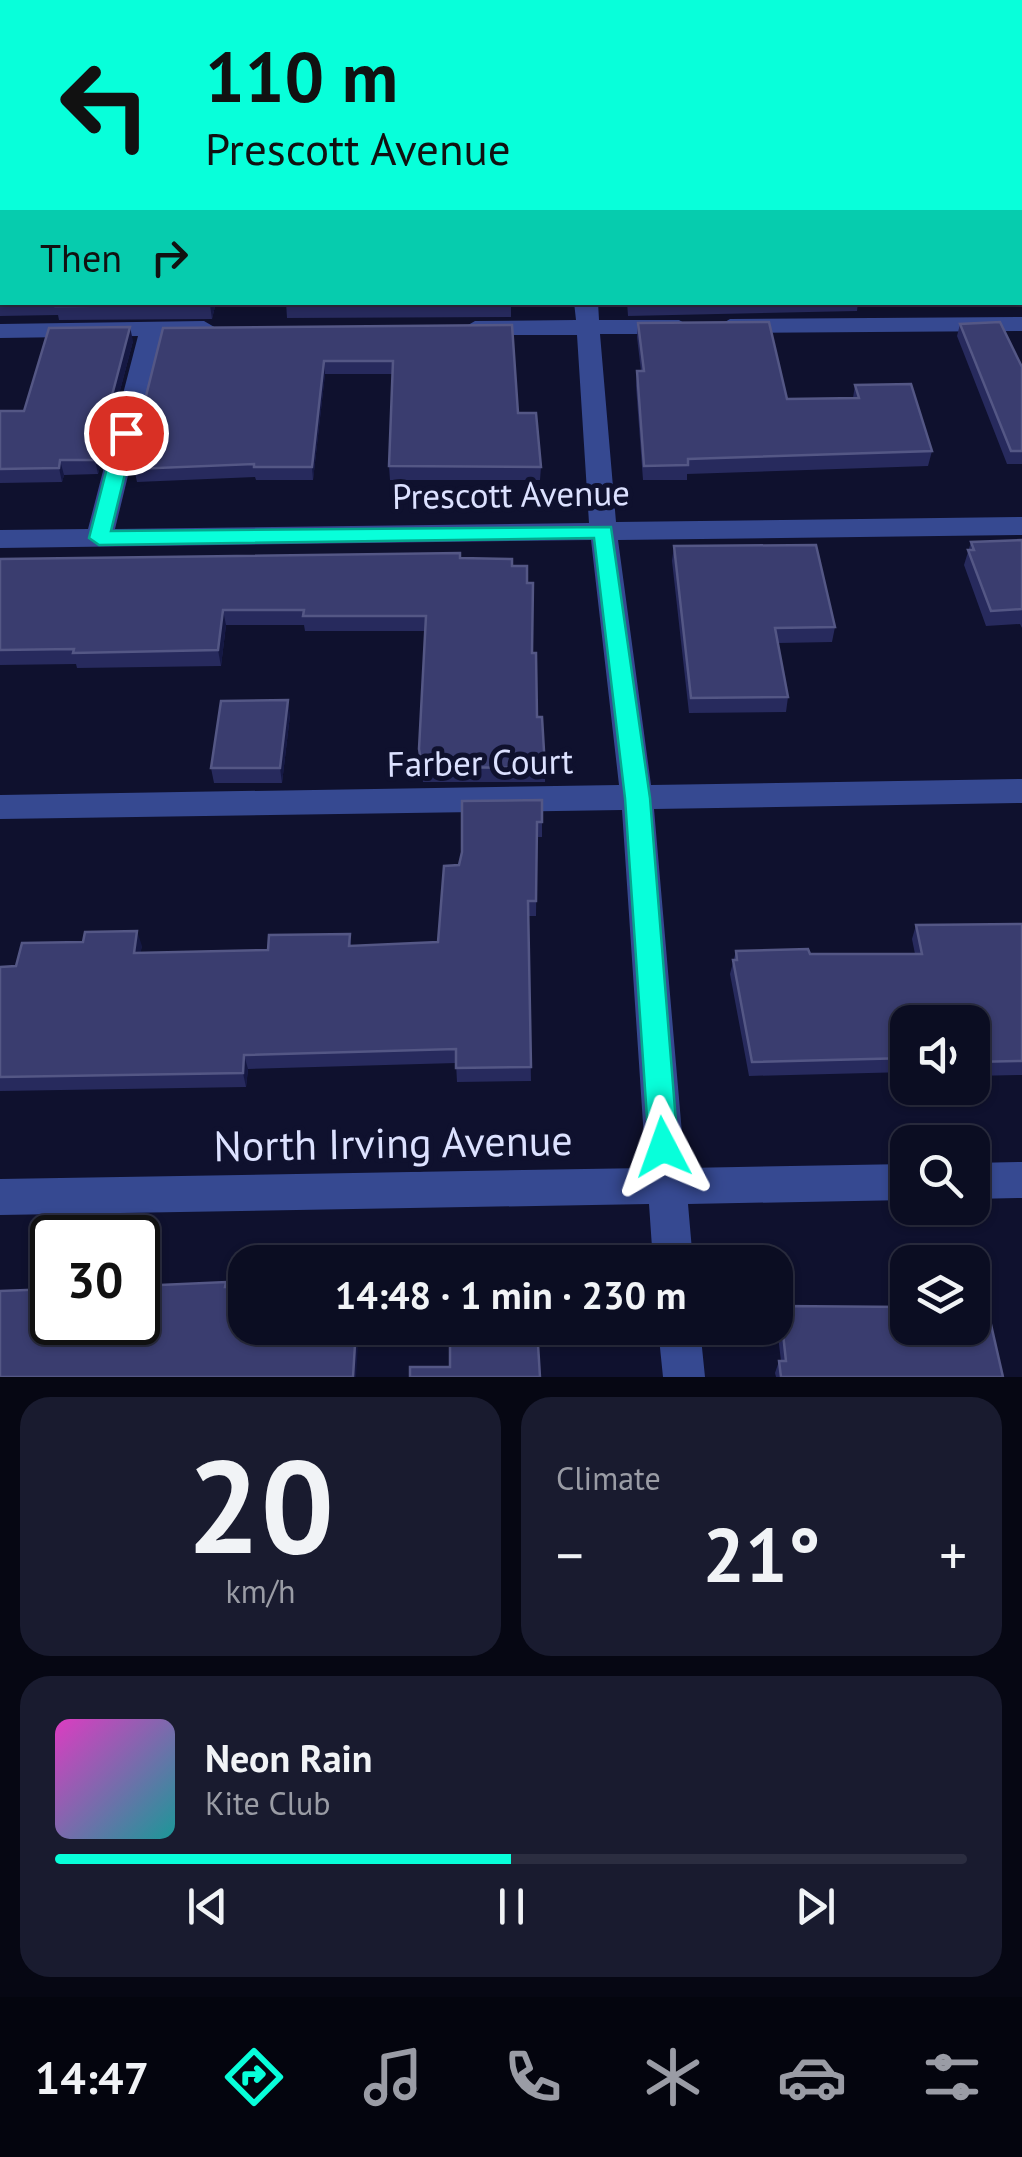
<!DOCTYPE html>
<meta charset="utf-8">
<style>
body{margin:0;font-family:"PT Sans",sans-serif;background:#191b2f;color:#f1f3f6;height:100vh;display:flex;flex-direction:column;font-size:38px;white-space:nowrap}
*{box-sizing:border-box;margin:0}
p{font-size:32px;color:#9a9ca5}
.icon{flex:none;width:55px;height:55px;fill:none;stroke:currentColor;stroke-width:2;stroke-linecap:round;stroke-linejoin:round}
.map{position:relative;height:1377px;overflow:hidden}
.panel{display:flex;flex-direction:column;gap:20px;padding:20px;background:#060713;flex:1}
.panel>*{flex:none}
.top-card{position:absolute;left:0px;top:0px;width:1022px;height:305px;box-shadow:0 2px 8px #0004,0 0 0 2px #2b2d40;background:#08ffda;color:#111;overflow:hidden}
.tools{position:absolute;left:890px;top:1005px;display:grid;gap:20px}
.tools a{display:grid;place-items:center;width:100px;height:100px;border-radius:20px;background:#0b0d22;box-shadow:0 2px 8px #0004,0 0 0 2px #2b2d40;font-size:50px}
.speed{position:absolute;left:30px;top:1215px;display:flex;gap:20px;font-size:50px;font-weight:700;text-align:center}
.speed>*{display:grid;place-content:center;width:130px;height:130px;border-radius:50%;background:#0b0d22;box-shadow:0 2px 8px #0004,0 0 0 2px #2b2d40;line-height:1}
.speed .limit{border:5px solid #111;border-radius:15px;background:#fff;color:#111}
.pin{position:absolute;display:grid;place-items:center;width:85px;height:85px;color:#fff;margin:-42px;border:5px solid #fff;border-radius:50%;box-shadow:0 2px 10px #0007}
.me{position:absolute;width:110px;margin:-55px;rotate:356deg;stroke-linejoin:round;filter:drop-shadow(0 0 8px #0008)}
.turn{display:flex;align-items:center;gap:35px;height:210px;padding:0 40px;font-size:45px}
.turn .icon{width:130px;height:130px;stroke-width:2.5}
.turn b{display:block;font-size:70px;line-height:85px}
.then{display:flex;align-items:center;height:95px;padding:0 40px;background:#0003;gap:20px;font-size:38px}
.big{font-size:75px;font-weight:600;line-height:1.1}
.panel .widget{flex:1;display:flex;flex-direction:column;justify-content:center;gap:15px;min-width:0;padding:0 35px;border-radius:30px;background:#191b2f}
.panel .dial{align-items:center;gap:0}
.dial b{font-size:130px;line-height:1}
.song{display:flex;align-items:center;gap:30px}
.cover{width:120px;height:120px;border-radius:15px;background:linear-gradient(135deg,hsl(310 70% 55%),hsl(180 70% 35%))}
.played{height:10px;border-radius:5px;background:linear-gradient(90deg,#08ffda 50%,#2b2d40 50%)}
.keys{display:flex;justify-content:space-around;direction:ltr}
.heat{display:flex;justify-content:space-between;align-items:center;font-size:55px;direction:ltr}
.panel .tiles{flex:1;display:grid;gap:20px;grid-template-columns:1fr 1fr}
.widget:last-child{grid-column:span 2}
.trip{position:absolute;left:228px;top:1245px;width:565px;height:100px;border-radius:30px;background:#0b0d22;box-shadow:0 2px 8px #0004,0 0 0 2px #2b2d40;font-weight:600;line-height:100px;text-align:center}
.tab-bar{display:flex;height:160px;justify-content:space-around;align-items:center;background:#04050e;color:#9a9ca5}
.tab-bar .icon{width:70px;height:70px}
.tab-bar .selected{color:#08ffda}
.tab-bar b{font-size:45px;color:#f1f3f6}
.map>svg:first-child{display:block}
</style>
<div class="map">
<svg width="1022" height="1377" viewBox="0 0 1022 1377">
<rect width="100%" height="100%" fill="#0f112e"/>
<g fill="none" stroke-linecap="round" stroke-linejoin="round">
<path fill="#364991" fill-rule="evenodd" d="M 550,0 L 568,0 L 568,2 L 551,2 Z
M 1020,174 L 1022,174 L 1022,190 L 1020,190 Z
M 574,302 L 598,302 L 599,320 L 679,320 L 691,327 L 679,334 L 600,334 L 616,522 L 1022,517 L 1022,535 L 618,540 L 651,785 L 1022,779 L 1022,803 L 654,809 L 685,1168 L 908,1164 L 908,1200 L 688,1204 L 693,1262 L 653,1262 L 649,1204 L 0,1215 L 0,1179 L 646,1168 L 622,810 L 0,819 L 0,795 L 619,785 L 591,540 L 0,548 L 0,530 L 88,529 L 138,336 L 0,338 L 0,324 L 204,321 L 216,328 L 204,335 L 162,336 L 115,529 L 589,523 L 577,335 L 475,335 L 463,328 L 475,321 L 576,320 Z
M 1022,317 L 1022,331 L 730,333 L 718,326 L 730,319 Z
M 1022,1162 L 1022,1198 L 972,1199 L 972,1163 Z
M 658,1328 L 700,1328 L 705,1377 L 663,1377 Z"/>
<path fill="#9d63ff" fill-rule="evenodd" d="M 1020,166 L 1022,166 L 1022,178 L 1020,178 Z"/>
</g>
<path fill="#272a5d" d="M 0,0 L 182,0 L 181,2 L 2,2 L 2,302 L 216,302 L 212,319 L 59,320 L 58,315 L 0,316 L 0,176 L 1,176 L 2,172 L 0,171 L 0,53 L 2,53 L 2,50 L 0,51 Z
M 286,302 L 511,302 L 511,317 L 287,318 Z
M 627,302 L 858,302 L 857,311 L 628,316 Z
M 638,323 L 787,399 L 853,398 L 855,385 L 932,451 L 928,466 L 687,474 L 687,480 L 643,480 L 636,386 L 637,371 L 641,371 L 637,337 Z
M 960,324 L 1022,367 L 1022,464 L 1007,464 L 957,336 Z
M 512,325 L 518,413 L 541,467 L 540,480 L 390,480 L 389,466 L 393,374 L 325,374 L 313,480 L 256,480 L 255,477 L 137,482 L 135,473 L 132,473 L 130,460 L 163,328 Z
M 133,341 L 98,474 L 64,475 L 62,482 L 0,483 L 0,411 L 24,411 Z
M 1022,540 L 1022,628 L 1020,624 L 986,626 L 964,565 L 971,542 Z
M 674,546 L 835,627 L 832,642 L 778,643 L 788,697 L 786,712 L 689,713 L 672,561 Z
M 460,558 L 512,566 L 527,583 L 537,717 L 545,768 L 545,782 L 423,782 L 419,749 L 425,631 L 305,631 L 304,625 L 226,625 L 221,666 L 77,668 L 76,664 L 0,665 L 0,559 Z
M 290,715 L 282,783 L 214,783 L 211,768 Z
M 462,801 L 542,822 L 542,837 L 537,837 L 536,916 L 528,916 L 531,1081 L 457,1082 L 456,1063 L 248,1069 L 246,1087 L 0,1091 L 0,967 L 16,966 L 142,946 L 140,953 L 268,950 L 350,934 L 351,946 L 438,942 L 462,852 Z
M 1022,924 L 1022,1075 L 972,1076 L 972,1022 L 908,1022 L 908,1072 L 749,1076 L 730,974 L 736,951 L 810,954 L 915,954 L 912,939 L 916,925 Z
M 780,1306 L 1003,1377 L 776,1377 L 775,1373 L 779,1361 L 781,1361 L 776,1319 Z"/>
<path fill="#151843" d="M 211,302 L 216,302 L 212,319 L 210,305 Z
M 130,327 L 133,341 L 98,474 L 95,460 Z
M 324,361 L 325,374 L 313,480 L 312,467 Z
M 60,460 L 64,475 L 62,482 L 59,468 Z
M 223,610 L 226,625 L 221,666 L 218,650 Z
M 288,700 L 290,715 L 282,783 L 280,768 Z
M 137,931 L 142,946 L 138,967 L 134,953 Z
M 244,1055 L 248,1069 L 246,1087 L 243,1073 Z
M 356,1328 L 359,1328 L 356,1377 L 353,1377 Z"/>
<path fill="#3a3d6f" stroke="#545785" stroke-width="2.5" d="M 0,0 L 176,0 L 176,2 L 2,2 L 2,51 L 0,42 Z
M 274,0 L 518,0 L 518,2 L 273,2 Z
M 608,0 L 821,0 L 821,2 L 607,2 Z
M 887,0 L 1022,0 L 1022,31 L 1020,33 L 1020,2 L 888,2 Z
M 1020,47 L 1022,47 L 1022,129 L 1020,129 Z
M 0,53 L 2,53 L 2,162 L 0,160 Z
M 2,162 L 2,302 L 0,302 L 0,176 L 1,176 Z
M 57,302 L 211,302 L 210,305 L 56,306 Z
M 286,302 L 511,302 L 511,303 L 286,304 Z
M 769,322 L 787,399 L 859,398 L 855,385 L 911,384 L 932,451 L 688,459 L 688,465 L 644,466 L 637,371 L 644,371 L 638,323 Z
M 1000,322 L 1022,367 L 1022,451 L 1011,451 L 960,324 Z
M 512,325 L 518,413 L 536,413 L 541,467 L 389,466 L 393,361 L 324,361 L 312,467 L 254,467 L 254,464 L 134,469 L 137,460 L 130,460 L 163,328 Z
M 130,327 L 95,460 L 60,460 L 59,468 L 0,469 L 0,411 L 24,411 L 49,328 Z
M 1022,540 L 1022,609 L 991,611 L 968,550 L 974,550 L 971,542 Z
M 816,545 L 835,627 L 775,628 L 788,697 L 691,698 L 674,546 Z
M 460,553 L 460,558 L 512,559 L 512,566 L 527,566 L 527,583 L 533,583 L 532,653 L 536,653 L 537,717 L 542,717 L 545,768 L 422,767 L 419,749 L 426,616 L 303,616 L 304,610 L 223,610 L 218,650 L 73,653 L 74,649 L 0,650 L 0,559 Z
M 288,700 L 280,768 L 211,768 L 221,701 Z
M 542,800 L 542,822 L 537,822 L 536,901 L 528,901 L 531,1067 L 456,1068 L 456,1049 L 244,1055 L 243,1073 L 0,1077 L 0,967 L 16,966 L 22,943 L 83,942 L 85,932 L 137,931 L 134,953 L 268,950 L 269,935 L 350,934 L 349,946 L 438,942 L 444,866 L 459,865 L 462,852 L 462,801 Z
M 1022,924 L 1022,1061 L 972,1062 L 972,1022 L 908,1022 L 908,1058 L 752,1062 L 733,960 L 737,960 L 736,951 L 808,949 L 810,954 L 922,954 L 916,925 Z
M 226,1282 L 225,1287 L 245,1287 L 245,1328 L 356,1328 L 353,1377 L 0,1377 L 0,1291 L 52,1289 L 52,1322 L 138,1322 L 138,1286 Z
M 780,1306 L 908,1307 L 908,1328 L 972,1328 L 972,1307 L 987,1307 L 1003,1377 L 781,1377 L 779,1361 L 786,1361 Z
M 450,1328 L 537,1328 L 540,1377 L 410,1377 L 410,1367 L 450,1367 Z"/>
<path fill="#08ffda" stroke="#05a68e" stroke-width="2.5" d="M 126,427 L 135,433 L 111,531 L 611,527 L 650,798 L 678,1147 L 673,1156 L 663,1160 L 653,1156 L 649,1147 L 625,798 L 594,538 L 99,545 L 89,538 L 116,433 Z"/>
<g text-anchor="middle" stroke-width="10" stroke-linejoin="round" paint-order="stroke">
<g font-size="35" fill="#dce1ff" stroke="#0f112e">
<text transform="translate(511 495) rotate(-1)" y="12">Prescott Avenue</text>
<text transform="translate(480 763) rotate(-1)" y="12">Farber Court</text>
</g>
<g font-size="42" fill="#dce1ff" stroke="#0f112e">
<text transform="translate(393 1143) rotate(-1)" y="15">North Irving Avenue</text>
</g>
</g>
</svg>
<div class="tools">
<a><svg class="icon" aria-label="sound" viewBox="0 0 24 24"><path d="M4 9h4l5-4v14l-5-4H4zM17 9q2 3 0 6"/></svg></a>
<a><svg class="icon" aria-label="search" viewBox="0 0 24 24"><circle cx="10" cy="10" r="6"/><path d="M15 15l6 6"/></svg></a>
<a><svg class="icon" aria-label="layers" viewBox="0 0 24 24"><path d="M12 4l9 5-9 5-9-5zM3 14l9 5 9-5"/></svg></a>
</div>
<div class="speed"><div class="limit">30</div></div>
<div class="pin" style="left:126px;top:433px;background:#d93025"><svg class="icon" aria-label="arrive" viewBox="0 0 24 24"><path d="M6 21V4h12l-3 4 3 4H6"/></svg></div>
<svg class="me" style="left:663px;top:1147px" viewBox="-20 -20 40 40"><path d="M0-17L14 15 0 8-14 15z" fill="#08ffda" stroke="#fff" stroke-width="4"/></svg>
<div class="trip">14:48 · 1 min · 230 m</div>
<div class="top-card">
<div class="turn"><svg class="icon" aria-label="left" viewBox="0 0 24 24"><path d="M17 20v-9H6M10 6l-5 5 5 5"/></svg><div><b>110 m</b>Prescott Avenue</div></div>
<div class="then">Then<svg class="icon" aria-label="right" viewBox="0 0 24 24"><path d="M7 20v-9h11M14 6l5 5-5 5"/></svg></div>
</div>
</div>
<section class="panel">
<div class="tiles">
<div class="widget dial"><b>20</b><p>km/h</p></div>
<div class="widget"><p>Climate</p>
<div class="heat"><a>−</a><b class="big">21°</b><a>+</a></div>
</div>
<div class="widget">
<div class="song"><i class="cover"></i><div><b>Neon Rain</b><p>Kite Club</p></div></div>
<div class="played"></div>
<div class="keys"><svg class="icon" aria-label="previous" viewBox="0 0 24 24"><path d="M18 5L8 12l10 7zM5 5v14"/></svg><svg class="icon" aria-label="pause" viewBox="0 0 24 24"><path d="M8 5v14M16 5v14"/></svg><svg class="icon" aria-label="next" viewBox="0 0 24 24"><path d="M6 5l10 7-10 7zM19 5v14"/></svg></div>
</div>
</div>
</section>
<nav class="tab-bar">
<b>14:47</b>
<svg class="icon selected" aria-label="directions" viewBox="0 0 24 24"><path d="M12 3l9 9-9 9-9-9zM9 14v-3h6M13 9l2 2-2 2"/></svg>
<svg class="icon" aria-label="music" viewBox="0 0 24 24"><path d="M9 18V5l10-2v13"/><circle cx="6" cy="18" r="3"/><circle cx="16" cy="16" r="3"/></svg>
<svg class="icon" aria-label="phone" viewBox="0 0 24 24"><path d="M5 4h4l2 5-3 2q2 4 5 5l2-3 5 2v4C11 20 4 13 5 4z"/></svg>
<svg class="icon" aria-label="climate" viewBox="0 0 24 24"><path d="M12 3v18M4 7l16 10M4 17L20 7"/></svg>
<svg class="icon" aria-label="car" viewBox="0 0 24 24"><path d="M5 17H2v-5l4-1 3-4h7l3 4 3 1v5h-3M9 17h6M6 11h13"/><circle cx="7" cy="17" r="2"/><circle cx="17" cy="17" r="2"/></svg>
<svg class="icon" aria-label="filters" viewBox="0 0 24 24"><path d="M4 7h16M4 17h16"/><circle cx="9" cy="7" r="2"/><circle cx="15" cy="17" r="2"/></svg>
</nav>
